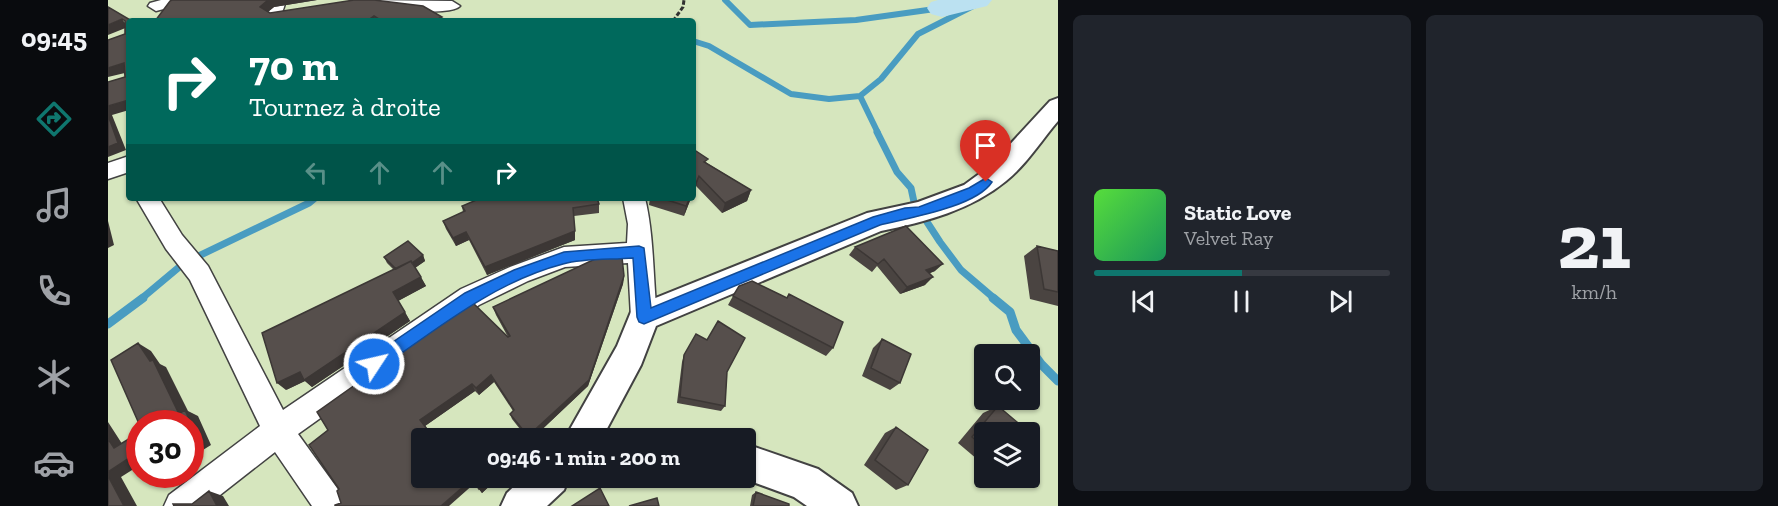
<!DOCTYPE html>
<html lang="fr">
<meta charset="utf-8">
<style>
body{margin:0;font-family:"Zilla Slab",serif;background:#20242c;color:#f1f3f6;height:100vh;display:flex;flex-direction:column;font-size:22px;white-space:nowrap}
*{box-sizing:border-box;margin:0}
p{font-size:20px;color:#9ea1a6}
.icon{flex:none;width:33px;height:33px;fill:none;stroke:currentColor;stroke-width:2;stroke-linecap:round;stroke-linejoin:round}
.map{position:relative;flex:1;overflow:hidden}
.panel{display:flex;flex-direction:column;gap:15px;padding:15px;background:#0d0f14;width:720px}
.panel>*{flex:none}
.banner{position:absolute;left:18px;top:18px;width:570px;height:183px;border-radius:6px;box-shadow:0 2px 4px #0004;background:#00695c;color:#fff;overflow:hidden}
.controls{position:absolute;left:866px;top:344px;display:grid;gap:12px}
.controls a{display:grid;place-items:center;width:66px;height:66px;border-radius:6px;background:#171b24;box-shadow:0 2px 4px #0004;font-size:30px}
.speed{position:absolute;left:18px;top:410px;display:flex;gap:12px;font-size:30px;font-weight:700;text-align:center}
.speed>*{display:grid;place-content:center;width:78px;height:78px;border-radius:50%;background:#171b24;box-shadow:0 2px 4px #0004;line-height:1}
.speed .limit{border:9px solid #d22;background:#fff;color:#111}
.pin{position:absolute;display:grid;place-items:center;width:51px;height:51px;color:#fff;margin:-62px -26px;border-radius:50% 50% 50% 0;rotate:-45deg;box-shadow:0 0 6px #0007}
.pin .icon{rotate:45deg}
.me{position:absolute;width:66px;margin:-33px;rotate:55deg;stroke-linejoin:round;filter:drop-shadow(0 0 4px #0008)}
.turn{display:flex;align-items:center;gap:21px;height:126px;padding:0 24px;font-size:27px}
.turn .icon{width:78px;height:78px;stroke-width:2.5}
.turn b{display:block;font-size:42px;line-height:51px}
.lanes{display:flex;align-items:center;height:57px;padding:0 24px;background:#0003;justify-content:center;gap:30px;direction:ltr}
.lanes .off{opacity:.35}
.panel .widget{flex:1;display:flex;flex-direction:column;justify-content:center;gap:9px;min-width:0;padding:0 21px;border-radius:9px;background:#20242c}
.panel .dial{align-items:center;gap:0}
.dial b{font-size:78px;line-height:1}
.song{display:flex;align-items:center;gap:18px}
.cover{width:72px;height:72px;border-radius:9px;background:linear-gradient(135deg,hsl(110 70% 55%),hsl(150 70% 35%))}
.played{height:6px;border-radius:3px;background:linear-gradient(90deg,#0f766e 50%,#363941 50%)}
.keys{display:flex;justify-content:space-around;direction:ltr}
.panel .tiles{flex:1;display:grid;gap:15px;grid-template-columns:repeat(2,1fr)}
.trip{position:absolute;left:303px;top:428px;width:345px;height:60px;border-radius:6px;background:#171b24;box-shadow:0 2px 4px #0004;font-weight:700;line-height:60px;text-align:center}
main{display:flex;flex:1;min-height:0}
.dock{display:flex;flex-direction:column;width:108px;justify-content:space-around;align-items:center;background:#090b0e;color:#9ea1a6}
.dock .icon{width:42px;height:42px}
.dock .selected{color:#0f766e}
.dock b{font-size:27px;color:#f1f3f6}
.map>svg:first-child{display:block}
</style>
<main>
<nav class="dock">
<b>09:45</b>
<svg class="icon selected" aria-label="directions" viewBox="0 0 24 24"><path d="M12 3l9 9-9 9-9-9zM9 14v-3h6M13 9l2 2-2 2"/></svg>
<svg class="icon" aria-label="music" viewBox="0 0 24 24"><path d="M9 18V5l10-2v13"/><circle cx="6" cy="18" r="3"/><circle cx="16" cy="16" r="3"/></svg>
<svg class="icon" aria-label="phone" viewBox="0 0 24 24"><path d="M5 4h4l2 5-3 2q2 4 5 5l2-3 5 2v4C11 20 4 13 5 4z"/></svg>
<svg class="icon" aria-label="climate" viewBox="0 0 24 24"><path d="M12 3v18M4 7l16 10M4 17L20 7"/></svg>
<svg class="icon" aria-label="car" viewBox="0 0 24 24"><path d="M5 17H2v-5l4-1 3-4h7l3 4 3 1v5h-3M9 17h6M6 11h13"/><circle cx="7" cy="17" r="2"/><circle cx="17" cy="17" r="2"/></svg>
</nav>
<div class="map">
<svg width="950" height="506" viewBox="0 0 950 506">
<rect width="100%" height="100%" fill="#fefaf2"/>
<path fill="#d6e6be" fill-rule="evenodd" d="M 0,0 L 950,0 L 950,506 L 0,506 ZM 21,21 L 585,21 L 585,198 L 21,198 ZM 876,354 L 921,354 L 921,399 L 876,399 ZM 32,423 L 82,423 L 82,474 L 32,474 ZM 876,432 L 921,432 L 921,477 L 876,477 ZM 314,438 L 638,438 L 638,477 L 314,477 Z"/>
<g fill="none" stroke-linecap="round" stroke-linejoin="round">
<path stroke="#499cc1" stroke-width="6" d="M 617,0 L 642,25 L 748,20 L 834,8
M 585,41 L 601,46 L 683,94 L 721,99 L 752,96 L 773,79 L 810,34 L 877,0
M 752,96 L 770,133"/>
<path stroke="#499cc1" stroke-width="7" d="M 769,132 L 789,172 L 803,188 L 806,202 L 832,242 L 853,270 L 887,299
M 33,299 L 76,263 L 201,203 L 207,198"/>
<path stroke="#499cc1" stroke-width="9" d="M 885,298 L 902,312 L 908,330 L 933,364 L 950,381
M 0,324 L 35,298"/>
<path fill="#bbe1f1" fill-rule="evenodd" d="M 830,0 L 884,0 L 879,6 L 834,17 L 823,14 L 819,8 L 823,2 Z"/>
<g stroke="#424242" stroke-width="3">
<path id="minor" d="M 53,0 L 81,0 L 79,3 L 48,11 L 40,6 L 42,3 Z
M 162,0 L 178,0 C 172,23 169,21 147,21 L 158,12 Z
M 254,0 L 344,1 L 352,6 C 343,17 263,10 254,0 Z
M 21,156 L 21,172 L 0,179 L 0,163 Z
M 28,198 L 51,198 L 74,235 L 100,266 L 175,410 L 353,289 L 402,267 L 456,247 L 519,243 L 520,224 L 515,198 L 537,198 C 546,235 545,278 549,317 L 545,325 L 536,329 L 527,325 L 523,317 L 520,263 L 457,267 L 420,281 L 371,305 L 190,434 L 234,495 L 239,506 L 204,506 L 167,452 L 98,506 L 56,506 L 61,495 L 152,426 L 82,280 L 58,249 Z"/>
</g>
<g stroke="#424242" stroke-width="4">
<path id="tertiary" d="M 950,98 L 950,121 C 933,141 918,165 898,181 C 863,210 817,222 773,231 L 548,326 L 533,365 L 494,438 L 457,438 L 509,346 L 525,307 L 759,213 L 810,202 L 856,185 L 882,166 L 942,101 Z
M 638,444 L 710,469 L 744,493 L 750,506 L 699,506 L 686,497 L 631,477 L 638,477 Z
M 416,477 L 461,477 L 456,490 L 439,506 L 393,506 L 399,493 Z"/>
</g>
<path stroke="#313131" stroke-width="3" stroke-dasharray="4.5 2" stroke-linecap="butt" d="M 565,21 L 575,7 L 576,0"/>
<use href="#minor" fill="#fff" fill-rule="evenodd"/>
<use href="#tertiary" fill="#fff" fill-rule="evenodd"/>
</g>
<path fill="#4a4441" d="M 64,0 L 209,0 L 166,7 L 160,12 L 162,13 L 334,17 L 335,21 L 47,21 Z
M 585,149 L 599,163 L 643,190 L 639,201 L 614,213 L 588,186 Z
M 542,198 L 583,198 L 576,216 L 541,205 Z
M 491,204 L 491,213 L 466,216 L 467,240 L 379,275 L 361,240 L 348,246 L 338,229 L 335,221 L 355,212 L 354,206 Z
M 929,246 L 950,251 L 950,306 L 922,299 L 916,256 Z
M 747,247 L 827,271 L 821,273 L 817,285 L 792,294 L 769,266 L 764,272 L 741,255 Z
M 315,255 L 317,261 L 307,268 L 318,286 L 290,301 L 302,321 L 204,387 L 197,381 L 178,390 L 286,270 L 279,263 L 276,257 Z
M 516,276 L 515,284 L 480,386 L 425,438 L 419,438 L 404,419 L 402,414 L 405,411 L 386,382 L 371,395 L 367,391 L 317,426 L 327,438 L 314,438 L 314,477 L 388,480 L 374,493 L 367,484 L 233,503 L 220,430 L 400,337 L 388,315 L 385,307 Z
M 681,294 L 725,348 L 718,356 L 620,305 L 625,296 L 678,298 Z
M 774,339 L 792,383 L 782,390 L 754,376 L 765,348 Z
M 576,355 L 619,372 L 617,406 L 613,411 L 569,403 L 574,362 Z
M 890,406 L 876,432 L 876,465 L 850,443 L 875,413 Z
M 788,427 L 800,485 L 788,490 L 756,465 L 777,433 Z
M 648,492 L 681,506 L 642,506 L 644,495 Z"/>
<path fill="#3c3735" d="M 160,0 L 209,0 L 166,7 L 156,15 L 152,7 Z
M 266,16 L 268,21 L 259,21 Z
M 334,17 L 335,21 L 326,21 Z
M 14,19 L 20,27 L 0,35 L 0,25 Z
M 16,63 L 21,72 L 0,77 L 0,68 Z
M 21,100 L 21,110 L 4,115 L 18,150 L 0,157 L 0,106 Z
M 591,176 L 588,186 L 585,194 L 585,190 Z
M 643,190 L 639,201 L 614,213 L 617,203 Z
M 582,198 L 583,198 L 576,216 L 578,206 Z
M 0,221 L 6,245 L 0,248 Z
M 467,231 L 467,240 L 379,275 L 377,267 Z
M 358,232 L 361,240 L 348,246 L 345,238 Z
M 315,255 L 317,261 L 294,277 L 291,272 Z
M 835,264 L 827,271 L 811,278 L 818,270 Z
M 516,276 L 515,284 L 480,386 L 425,438 L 421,438 L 420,436 Z
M 313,277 L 318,286 L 290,301 L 285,292 Z
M 825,277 L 817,285 L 792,294 L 799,287 Z
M 297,312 L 302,321 L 204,387 L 197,381 L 178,390 L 169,383 Z
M 30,343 L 43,351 L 52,364 L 58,367 L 80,411 L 90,416 L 103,445 L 82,458 L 82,444 L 71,414 L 42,361 Z
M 383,375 L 386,382 L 371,395 L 368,388 Z
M 364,384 L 367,391 L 317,426 L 326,438 L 312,420 Z
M 0,422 L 20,453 L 6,448 L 0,439 Z
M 24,437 L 32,440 L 32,449 Z
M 32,451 L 32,465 L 13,477 L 29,506 L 16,506 L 0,476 L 0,472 Z
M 384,477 L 386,477 L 388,480 L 374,493 L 371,489 Z
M 364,479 L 367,483 L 341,506 L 333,506 Z
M 101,491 L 115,496 L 121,506 L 109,506 Z"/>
<path fill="#564f4c" stroke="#3c3735" stroke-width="1.5" d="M 64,0 L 160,0 L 152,7 L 162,13 L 246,0 L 266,0 L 315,6 L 334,17 L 326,21 L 274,21 L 266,16 L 259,21 L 47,21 L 62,1 Z
M 0,7 L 24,21 L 21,21 L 21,100 L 0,106 L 0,82 L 17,77 L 16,63 L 0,68 L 0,40 L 17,34 L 17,21 L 14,19 L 0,25 Z
M 0,115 L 10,143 L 0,147 Z
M 585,149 L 600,159 L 596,162 L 643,190 L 617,203 L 591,176 L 585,190 Z
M 373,198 L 489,198 L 491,204 L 465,208 L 467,231 L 377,267 L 358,232 L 345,238 L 335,221 L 357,211 L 354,206 Z
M 553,198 L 582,198 L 578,206 Z
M 798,226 L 835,264 L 818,270 L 825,277 L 799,287 L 776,259 L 770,264 L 747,247 Z
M 300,241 L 315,255 L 304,263 L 303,261 L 288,269 L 276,257 Z
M 929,246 L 950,251 L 950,292 L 936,289 Z
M 514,257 L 516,276 L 481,380 L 420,436 L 402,414 L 406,410 L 383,375 L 368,388 L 364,384 L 312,420 L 326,438 L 314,438 L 314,477 L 384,477 L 371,489 L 364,479 L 333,506 L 227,506 L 227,505 L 233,503 L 229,491 L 231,489 L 201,445 L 220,430 L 209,412 L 364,302 L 400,337 L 402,336 L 385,307 L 487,259 Z
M 303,261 L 313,277 L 285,292 L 297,312 L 196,380 L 192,372 L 169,383 L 154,333 Z
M 644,281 L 679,298 L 681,294 L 735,322 L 725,348 L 625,296 L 631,286 Z
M 610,321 L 637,338 L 619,372 L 617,406 L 572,397 L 576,355 L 588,334 L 599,340 Z
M 774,339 L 803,354 L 792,383 L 763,368 Z
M 30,343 L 42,361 L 45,360 L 71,414 L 77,410 L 90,439 L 82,444 L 82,423 L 32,423 L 32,426 L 3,360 Z
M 890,406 L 922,433 L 921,434 L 921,432 L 876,432 L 876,447 L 864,437 Z
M 788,427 L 820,450 L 800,485 L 767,460 Z
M 24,437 L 32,449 L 32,451 L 0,472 L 0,439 L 6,448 Z
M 0,476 L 16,506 L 0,506 Z
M 492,488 L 501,506 L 464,506 Z
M 101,491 L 109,506 L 66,506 L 65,504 L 84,504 Z
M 648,492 L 681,504 L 681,506 L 645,506 Z
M 549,498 L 551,506 L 521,506 Z"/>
<path fill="#1a73e8" stroke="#114b97" stroke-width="1.5" d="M 878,178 L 884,182 C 868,207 800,218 772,225 L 536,324 L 531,322 L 529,317 L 525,258 C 503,260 477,258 455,264 C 386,282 329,329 271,369 L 266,371 L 260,369 L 258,364 L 260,359 L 357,293 L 406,270 L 456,252 L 531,246 L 536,248 L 543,308 L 765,217 L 797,208 L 811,207 L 861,188 Z"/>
</svg>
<div class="controls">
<a><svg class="icon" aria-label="search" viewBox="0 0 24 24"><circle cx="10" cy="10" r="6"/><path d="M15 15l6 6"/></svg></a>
<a><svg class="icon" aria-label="layers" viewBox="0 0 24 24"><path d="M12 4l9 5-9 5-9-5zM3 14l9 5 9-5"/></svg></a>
</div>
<div class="speed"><div class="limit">30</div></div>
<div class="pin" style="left:878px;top:182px;background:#d93025"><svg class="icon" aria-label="arrive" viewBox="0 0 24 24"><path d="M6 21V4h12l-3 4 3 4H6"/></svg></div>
<svg class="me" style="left:266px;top:364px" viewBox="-20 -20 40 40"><circle r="17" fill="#1a73e8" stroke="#fff" stroke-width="3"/><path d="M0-11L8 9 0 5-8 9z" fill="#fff"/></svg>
<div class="trip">09:46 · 1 min · 200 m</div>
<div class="banner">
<div class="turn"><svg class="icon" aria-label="right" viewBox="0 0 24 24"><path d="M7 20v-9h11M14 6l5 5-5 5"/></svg><div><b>70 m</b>Tournez à droite</div></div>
<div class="lanes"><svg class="icon off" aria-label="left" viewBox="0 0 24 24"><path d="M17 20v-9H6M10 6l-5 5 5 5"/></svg><svg class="icon off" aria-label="ahead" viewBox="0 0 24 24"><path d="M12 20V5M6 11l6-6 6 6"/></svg><svg class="icon off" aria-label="ahead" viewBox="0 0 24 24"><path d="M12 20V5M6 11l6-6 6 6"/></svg><svg class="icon" aria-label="right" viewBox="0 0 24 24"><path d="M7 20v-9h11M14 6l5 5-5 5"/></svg></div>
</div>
</div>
<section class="panel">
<div class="tiles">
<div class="widget">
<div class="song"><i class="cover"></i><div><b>Static Love</b><p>Velvet Ray</p></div></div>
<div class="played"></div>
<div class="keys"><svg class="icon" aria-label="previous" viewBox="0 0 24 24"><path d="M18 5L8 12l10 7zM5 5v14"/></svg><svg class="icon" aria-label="pause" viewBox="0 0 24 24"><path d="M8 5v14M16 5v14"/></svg><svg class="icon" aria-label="next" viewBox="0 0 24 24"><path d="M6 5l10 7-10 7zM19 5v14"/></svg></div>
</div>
<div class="widget dial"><b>21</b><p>km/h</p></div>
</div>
</section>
</main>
